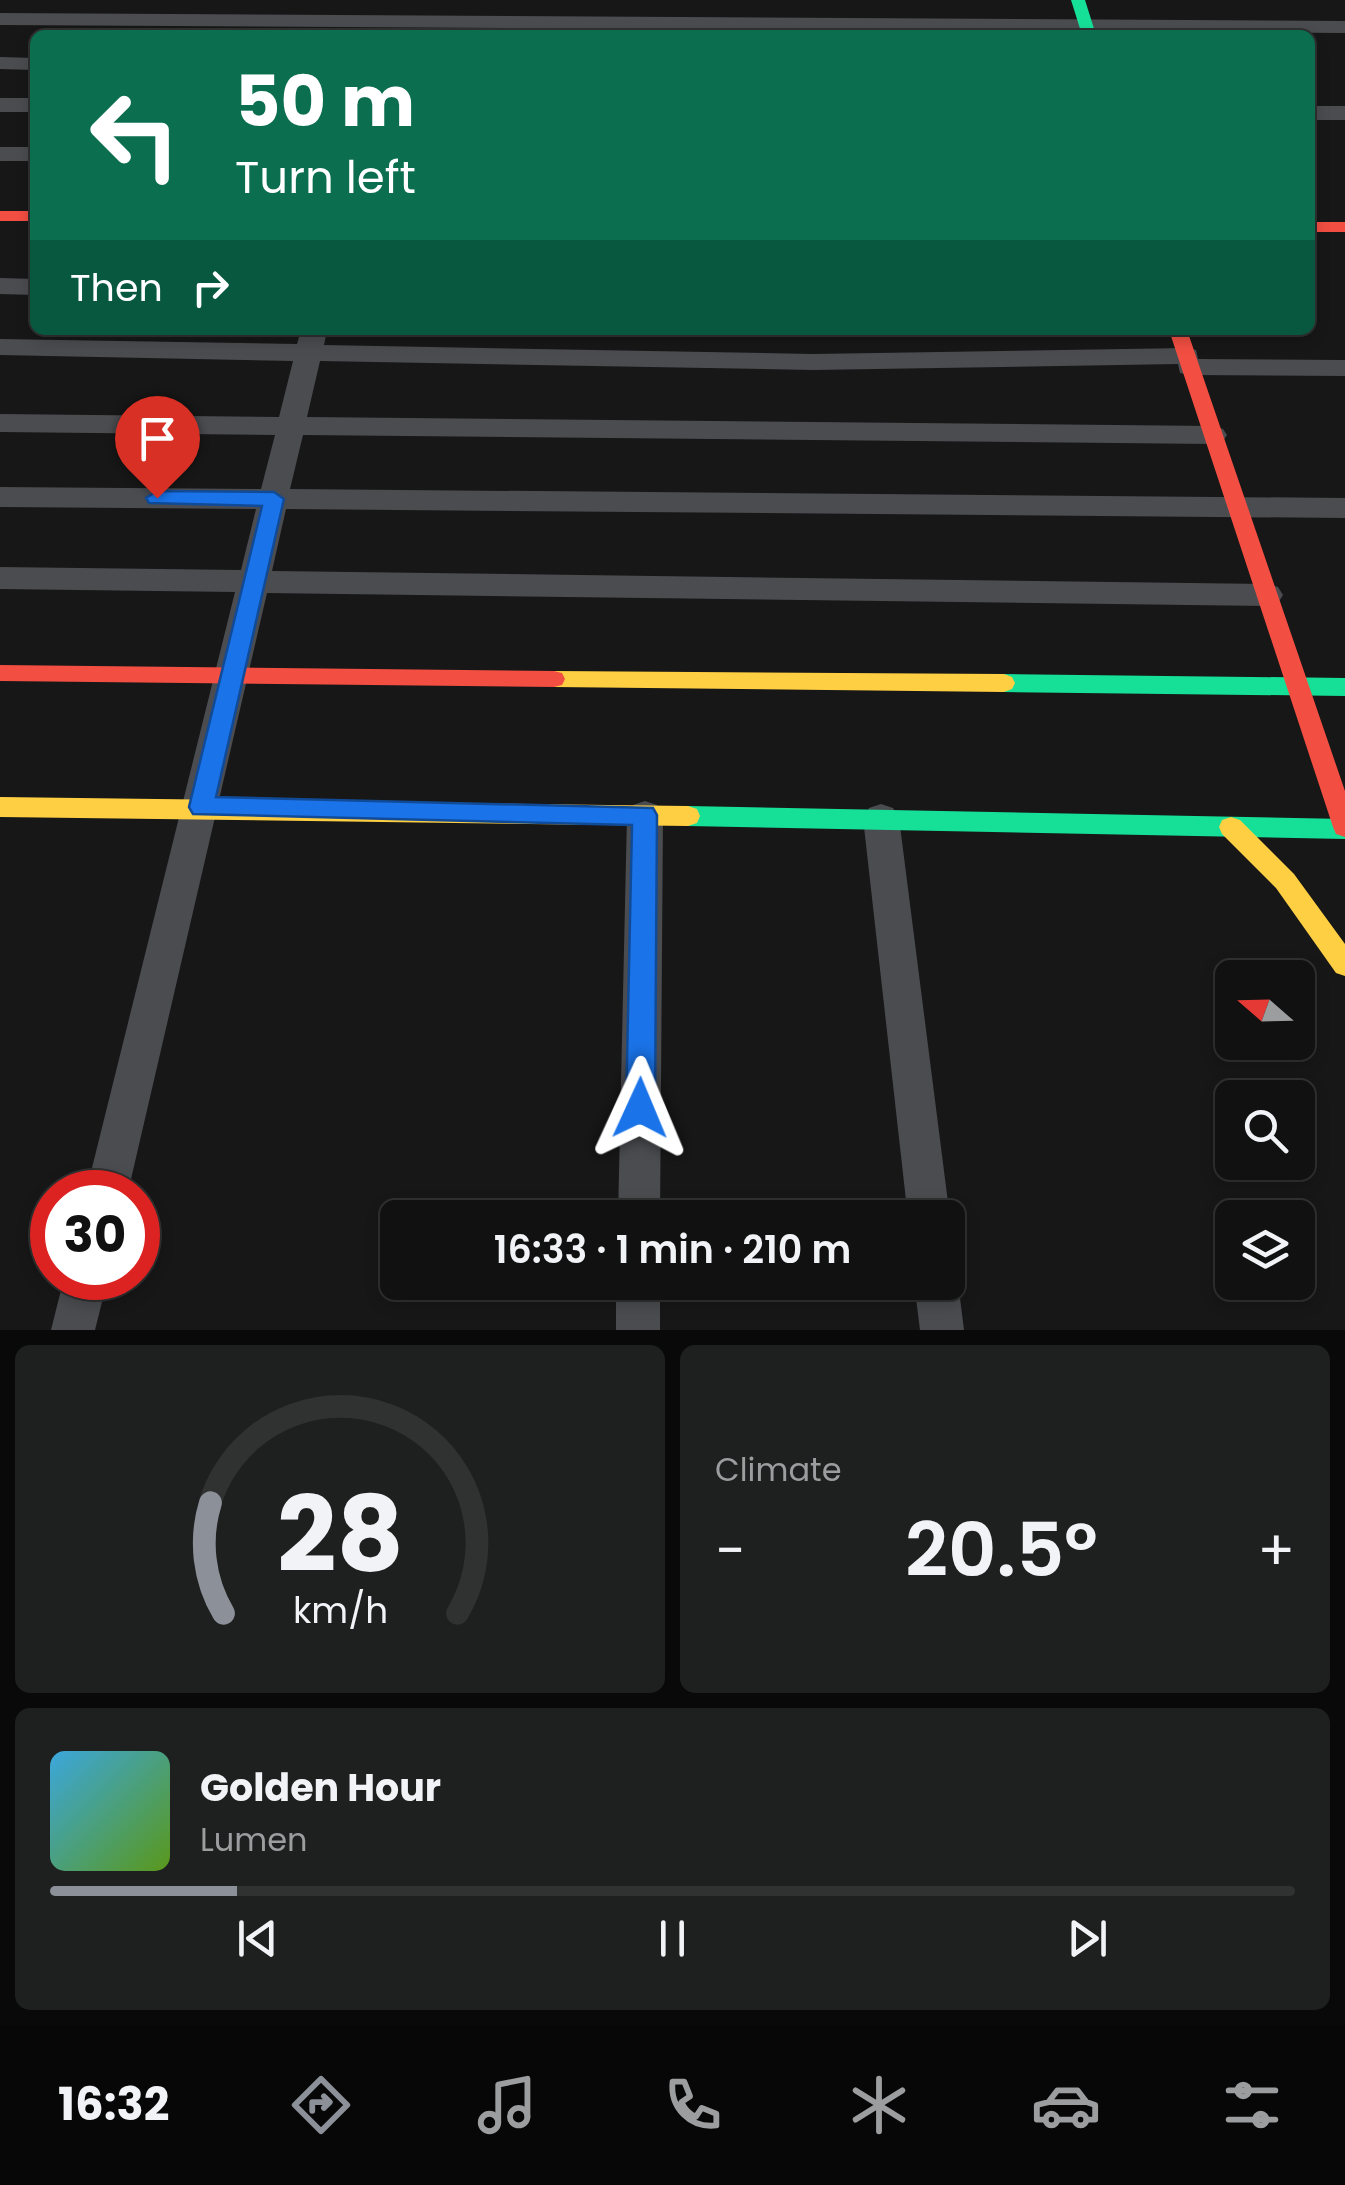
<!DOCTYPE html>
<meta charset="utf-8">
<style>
body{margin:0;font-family:Poppins,sans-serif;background:#1e1f1f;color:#f1f3f6;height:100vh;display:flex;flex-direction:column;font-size:38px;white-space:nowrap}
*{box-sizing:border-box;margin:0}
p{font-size:32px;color:#9c9d9f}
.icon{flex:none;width:55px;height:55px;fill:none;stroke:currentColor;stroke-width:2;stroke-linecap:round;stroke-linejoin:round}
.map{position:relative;height:1330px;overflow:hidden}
.panel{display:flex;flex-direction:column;gap:15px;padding:15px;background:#090909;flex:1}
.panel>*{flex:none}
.top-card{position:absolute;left:30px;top:30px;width:1285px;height:305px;border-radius:15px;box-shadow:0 5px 15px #0003,0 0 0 2px #303131;background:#0b6e4f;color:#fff;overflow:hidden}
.needle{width:65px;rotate:290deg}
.tools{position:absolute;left:1215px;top:960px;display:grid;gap:20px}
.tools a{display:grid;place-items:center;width:100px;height:100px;border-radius:15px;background:#111;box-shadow:0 5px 15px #0003,0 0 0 2px #303131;font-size:50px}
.speed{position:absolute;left:30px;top:1170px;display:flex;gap:20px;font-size:50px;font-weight:700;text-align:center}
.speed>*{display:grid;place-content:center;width:130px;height:130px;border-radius:50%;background:#111;box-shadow:0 5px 15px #0003,0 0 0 2px #303131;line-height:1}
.speed .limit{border:15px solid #d22;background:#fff;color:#111}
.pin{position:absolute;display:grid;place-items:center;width:85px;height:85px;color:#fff;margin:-102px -42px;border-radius:50% 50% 50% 0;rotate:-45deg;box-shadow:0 0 10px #0007}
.pin .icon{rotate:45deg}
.me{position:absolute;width:110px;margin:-55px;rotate:1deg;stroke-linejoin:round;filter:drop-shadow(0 0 8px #0008)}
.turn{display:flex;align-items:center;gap:35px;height:210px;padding:0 40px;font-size:45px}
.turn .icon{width:130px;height:130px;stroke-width:2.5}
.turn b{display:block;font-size:70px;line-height:85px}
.then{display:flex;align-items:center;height:95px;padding:0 40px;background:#0003;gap:20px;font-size:38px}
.big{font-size:75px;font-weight:600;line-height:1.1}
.panel .tile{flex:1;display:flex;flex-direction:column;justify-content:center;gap:15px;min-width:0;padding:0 35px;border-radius:15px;background:#1e1f1f}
.panel .dial{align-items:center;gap:0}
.dial svg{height:260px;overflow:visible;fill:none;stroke:#303131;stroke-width:7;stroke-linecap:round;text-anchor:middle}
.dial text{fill:#f1f3f6;stroke:none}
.song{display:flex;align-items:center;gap:30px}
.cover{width:120px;height:120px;border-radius:15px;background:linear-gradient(135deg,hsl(200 70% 55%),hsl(90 70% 35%))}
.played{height:10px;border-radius:5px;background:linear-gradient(90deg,#8c9099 15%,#303131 15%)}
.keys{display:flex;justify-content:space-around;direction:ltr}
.heat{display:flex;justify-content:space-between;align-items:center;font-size:55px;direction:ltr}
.panel .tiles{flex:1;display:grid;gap:15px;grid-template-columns:1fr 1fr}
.tile:last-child{grid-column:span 2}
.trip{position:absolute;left:380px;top:1200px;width:585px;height:100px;border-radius:15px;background:#111;box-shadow:0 5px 15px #0003,0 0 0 2px #303131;font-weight:600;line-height:100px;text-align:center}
.tabs{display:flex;height:160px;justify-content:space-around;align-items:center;background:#070707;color:#9c9d9f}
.tabs .icon{width:70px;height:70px}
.tabs .active{color:#8c9099}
.tabs b{font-size:45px;color:#f1f3f6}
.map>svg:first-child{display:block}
</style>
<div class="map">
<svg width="1345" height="1330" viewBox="0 0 1345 1330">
<rect width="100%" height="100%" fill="#171717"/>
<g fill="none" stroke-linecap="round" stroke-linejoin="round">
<path fill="#4b4c50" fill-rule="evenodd" d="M 0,13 L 1345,21 L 1345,33 L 0,25 Z
M 0,57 L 35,58 L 35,70 L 0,69 Z
M 0,98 L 35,98 L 35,112 L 0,112 Z
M 1310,106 L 1345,106 L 1345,120 L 1310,120 Z
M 0,147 L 35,147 L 35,161 L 0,161 Z
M 0,278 L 35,279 L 35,295 L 0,294 Z
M 301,330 L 327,330 L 324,345 L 813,354 L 1186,348 L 1196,350 L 1198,359 L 1345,360 L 1345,376 L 1190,375 L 1180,373 L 1178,364 L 813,370 L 320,361 L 307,417 L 1213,426 L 1223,429 L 1227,435 L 1223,441 L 1213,444 L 303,435 L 290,489 L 1345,498 L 1345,518 L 286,509 L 272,571 L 1267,584 L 1278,587 L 1283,595 L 1278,603 L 1267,606 L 267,593 L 128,1192 L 86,1192 L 235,592 L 0,589 L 0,567 L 241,570 L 256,509 L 0,507 L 0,487 L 261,489 L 275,435 L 0,432 L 0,414 L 279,417 L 293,361 L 0,355 L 0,339 L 297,344 Z
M 645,801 L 657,805 L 663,815 L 660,1218 L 618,1218 L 627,815 L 633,805 Z
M 881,804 L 893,808 L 899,818 L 950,1218 L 948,1224 L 948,1218 L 908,1218 L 863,818 L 869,808 Z
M 948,1265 L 958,1282 L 964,1330 L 920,1330 L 914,1282 L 948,1282 Z
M 64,1278 L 108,1278 L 95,1330 L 51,1330 Z
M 616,1282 L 660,1282 L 660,1330 L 616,1330 Z"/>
<path fill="#16e098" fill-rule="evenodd" d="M 1071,0 L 1085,0 L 1096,35 L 1082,35 Z
M 1004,674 L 1345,678 L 1345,696 L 1004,692 L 996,689 L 993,683 L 996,677 Z
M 688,806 L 1345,819 L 1345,839 L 688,826 L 679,823 L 676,816 L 679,809 Z"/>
<path fill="#ffcf43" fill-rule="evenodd" d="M 554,671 L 1004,674 L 1012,677 L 1015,683 L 1012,689 L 1004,692 L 554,687 L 546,685 L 543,679 L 546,673 Z
M 0,797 L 688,806 L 697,809 L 700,816 L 697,823 L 688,826 L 0,817 Z
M 1231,817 L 1240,820 L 1294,874 L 1345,944 L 1345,976 L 1336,973 L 1276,888 L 1222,834 L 1219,827 L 1222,820 Z"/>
<path fill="#f24e42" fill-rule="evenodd" d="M 0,211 L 35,211 L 35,221 L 0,221 Z
M 1310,222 L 1345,222 L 1345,232 L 1310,232 Z
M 1169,330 L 1187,330 L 1345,791 L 1345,837 L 1336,834 L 1333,827 Z
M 0,665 L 554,671 L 562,673 L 565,679 L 562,685 L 554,687 L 0,681 Z"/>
</g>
<path fill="#1a73e8" stroke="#114b97" stroke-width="2.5" d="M 157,491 L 274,492 L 284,499 L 216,797 L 653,808 L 657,815 L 655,1108 L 651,1117 L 640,1121 L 630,1117 L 626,1108 L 632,825 L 193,814 L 189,807 L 262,506 L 149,503 L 146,498 Z"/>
</svg>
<div class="tools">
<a><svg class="needle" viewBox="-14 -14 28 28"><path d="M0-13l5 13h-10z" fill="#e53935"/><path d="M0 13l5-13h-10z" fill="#9c9d9f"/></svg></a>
<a><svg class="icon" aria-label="search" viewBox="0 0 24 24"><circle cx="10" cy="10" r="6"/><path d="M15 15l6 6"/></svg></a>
<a><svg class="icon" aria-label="layers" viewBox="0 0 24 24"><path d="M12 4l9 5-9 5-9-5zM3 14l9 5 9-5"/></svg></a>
</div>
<div class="speed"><div class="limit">30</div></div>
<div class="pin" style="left:157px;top:498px;background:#d93025"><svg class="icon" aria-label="arrive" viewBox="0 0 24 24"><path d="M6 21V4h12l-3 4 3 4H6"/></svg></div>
<svg class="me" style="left:640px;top:1108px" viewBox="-20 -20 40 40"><path d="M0-17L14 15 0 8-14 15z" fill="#1a73e8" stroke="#fff" stroke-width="4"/></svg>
<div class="trip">16:33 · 1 min · 210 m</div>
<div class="top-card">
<div class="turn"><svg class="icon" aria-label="left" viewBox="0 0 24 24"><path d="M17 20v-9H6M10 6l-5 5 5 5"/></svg><div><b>50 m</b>Turn left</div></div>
<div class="then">Then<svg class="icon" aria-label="right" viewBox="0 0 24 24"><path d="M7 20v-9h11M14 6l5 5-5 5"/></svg></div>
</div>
</div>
<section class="panel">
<div class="tiles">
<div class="tile dial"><svg viewBox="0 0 100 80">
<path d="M14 69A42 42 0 1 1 86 69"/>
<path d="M14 69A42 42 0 0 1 10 35" stroke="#8c9099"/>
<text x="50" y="56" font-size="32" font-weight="700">28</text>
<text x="50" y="72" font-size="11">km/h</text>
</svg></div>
<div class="tile"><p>Climate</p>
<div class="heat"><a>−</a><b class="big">20.5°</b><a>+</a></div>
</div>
<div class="tile">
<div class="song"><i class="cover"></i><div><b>Golden Hour</b><p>Lumen</p></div></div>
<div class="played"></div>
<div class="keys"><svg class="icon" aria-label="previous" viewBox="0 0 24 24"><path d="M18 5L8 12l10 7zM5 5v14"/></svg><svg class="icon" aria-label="pause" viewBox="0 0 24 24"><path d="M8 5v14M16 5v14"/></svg><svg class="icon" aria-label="next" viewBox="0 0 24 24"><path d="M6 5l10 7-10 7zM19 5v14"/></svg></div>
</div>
</div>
</section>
<nav class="tabs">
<b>16:32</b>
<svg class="icon active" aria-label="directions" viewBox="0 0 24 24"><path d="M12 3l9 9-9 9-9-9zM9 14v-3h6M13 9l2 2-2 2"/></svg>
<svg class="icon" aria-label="music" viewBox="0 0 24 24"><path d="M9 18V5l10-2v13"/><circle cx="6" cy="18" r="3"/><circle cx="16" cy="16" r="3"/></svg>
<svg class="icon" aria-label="phone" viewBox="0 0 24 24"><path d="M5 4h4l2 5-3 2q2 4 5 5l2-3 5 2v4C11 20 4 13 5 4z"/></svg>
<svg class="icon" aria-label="climate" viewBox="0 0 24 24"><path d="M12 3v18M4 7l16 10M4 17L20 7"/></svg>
<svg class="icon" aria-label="car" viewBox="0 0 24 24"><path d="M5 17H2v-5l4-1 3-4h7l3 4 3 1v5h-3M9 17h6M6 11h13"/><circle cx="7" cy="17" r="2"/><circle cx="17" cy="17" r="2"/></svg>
<svg class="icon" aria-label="filters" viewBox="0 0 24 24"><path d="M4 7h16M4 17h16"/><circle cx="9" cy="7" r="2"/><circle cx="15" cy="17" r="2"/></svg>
</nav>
